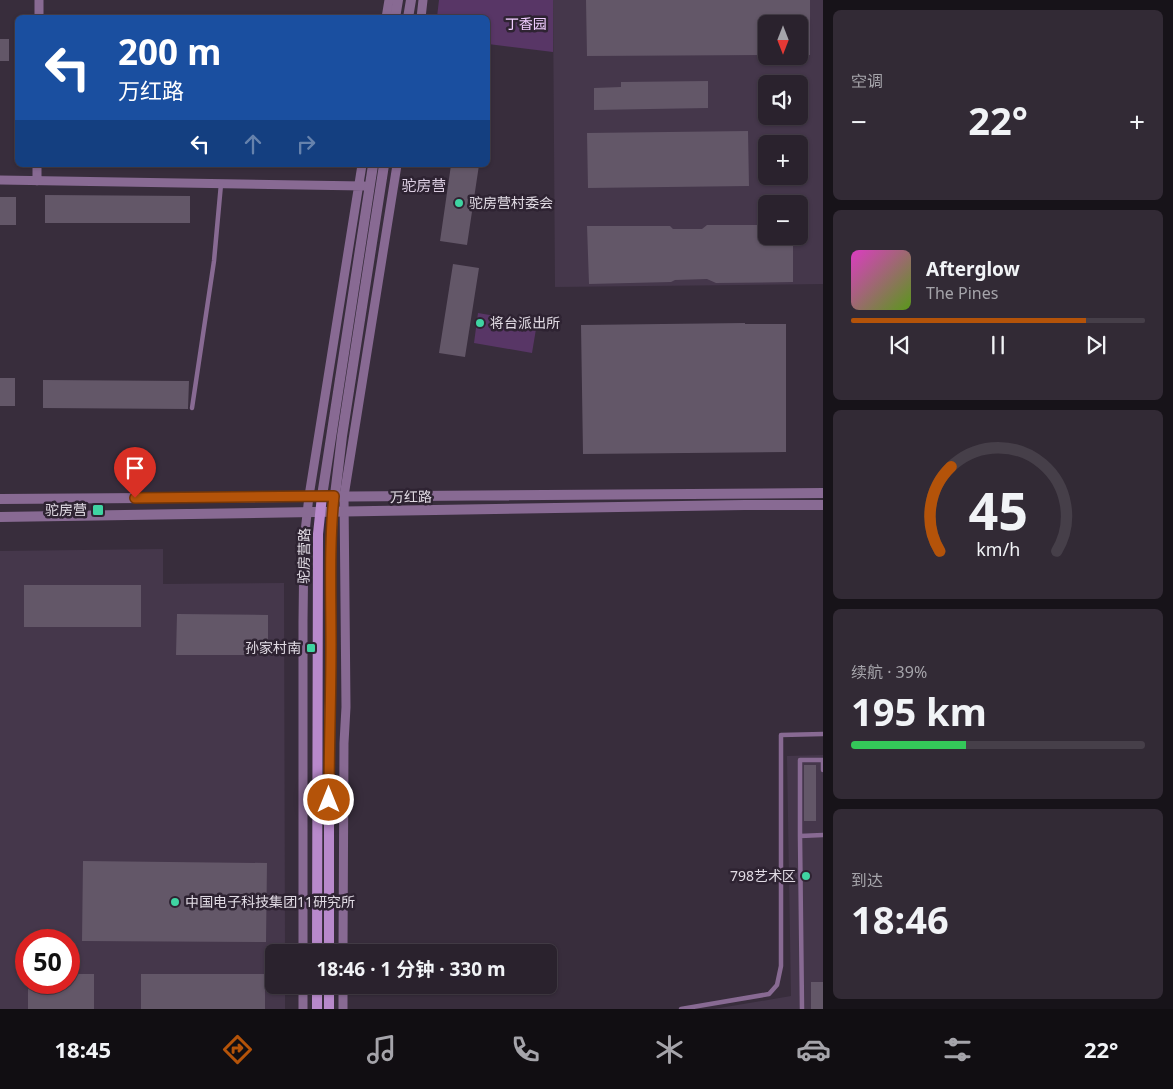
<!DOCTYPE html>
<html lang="zh">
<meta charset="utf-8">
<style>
body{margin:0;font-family:"Noto Sans","Noto Sans SC",sans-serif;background:#322a35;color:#f1f3f6;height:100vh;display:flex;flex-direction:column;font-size:19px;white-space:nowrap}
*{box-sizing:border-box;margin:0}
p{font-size:16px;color:#a5a4aa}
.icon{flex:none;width:28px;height:28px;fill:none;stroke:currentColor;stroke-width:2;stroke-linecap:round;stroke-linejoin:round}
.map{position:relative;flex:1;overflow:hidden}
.details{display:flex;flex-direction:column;gap:10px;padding:10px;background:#171319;width:350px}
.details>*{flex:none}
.guide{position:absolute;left:15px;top:15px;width:475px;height:152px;border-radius:8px;box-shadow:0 1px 4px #0004,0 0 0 1px #463f49;background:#1a4fa0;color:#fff;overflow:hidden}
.needle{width:32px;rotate:180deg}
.controls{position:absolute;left:758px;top:15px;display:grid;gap:10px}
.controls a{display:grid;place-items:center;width:50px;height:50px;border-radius:8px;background:#2a222d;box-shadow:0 1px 4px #0004,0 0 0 1px #463f49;font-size:25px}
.speed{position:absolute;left:15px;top:929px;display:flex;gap:10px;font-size:25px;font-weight:700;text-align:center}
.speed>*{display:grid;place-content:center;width:65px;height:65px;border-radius:50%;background:#2a222d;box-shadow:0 1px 4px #0004,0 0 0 1px #463f49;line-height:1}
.speed .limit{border:8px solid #d22;background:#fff;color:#111}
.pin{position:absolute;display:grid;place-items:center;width:42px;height:42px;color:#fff;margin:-51px -21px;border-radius:50% 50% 50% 0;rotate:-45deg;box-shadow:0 0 5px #0007}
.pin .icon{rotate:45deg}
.me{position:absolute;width:55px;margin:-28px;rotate:0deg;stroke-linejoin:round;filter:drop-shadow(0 0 4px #0008)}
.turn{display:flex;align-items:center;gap:18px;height:105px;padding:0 20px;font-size:22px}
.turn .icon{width:65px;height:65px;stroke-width:2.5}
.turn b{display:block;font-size:35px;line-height:42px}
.lanes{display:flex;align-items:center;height:48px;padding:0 20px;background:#0003;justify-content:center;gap:25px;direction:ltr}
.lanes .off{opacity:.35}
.big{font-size:38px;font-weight:700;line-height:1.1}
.details .card{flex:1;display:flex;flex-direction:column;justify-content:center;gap:8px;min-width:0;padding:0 18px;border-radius:8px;background:#322a35}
.details .dial{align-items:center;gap:0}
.dial svg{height:130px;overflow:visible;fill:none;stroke:#463f49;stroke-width:7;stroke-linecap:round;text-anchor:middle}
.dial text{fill:#f1f3f6;stroke:none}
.song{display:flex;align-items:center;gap:15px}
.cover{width:60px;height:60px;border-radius:8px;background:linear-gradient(135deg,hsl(310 70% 55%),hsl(90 70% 35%))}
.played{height:5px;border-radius:2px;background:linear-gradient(90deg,#b45309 80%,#463f49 80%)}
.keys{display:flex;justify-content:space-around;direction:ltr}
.heat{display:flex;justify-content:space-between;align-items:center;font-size:28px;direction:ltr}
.charge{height:8px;border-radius:4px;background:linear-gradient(90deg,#34c759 39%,#463f49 0)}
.trip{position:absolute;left:265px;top:944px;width:292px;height:50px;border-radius:8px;background:#2a222d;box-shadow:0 1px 4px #0004,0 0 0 1px #463f49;font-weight:700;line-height:50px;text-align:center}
.tab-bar{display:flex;height:80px;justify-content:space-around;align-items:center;background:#110e12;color:#a5a4aa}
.tab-bar .icon{width:35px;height:35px}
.tab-bar .selected{color:#b45309}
.tab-bar b{font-size:22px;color:#f1f3f6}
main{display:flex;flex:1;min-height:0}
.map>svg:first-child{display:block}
</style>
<main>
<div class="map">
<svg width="823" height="1009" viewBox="0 0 823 1009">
<rect width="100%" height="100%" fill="#382d3c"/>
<path fill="#45374b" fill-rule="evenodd" d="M 553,0 L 823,0 L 823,284 L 555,287 ZM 766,24 L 799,24 L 799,56 L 766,56 ZM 766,84 L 799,84 L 799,116 L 766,116 ZM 766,144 L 799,144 L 799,176 L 766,176 ZM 766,204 L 799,204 L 799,236 L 766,236 Z
M 163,549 L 163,584 L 284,583 L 285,952 L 274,952 L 274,985 L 285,985 L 285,1009 L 0,1009 L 0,551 ZM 26,940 L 69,940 L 69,982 L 26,982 Z
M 823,755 L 823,1009 L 714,1009 L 791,996 L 787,756 Z"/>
<path fill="#583666" d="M 439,0 L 553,0 L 553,52 L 488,44 L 488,18 L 437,17 Z
M 478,313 L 537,323 L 532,353 L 474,343 Z"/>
<path fill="#635768" d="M 586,0 L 810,0 L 810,55 L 799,55 L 799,24 L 766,24 L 766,55 L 587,56 Z
M 0,39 L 9,39 L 9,61 L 0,61 Z
M 708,81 L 708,108 L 594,110 L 594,88 L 621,87 L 621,82 Z
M 748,131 L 749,186 L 588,188 L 587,133 Z
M 451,165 L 479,165 L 467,245 L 440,241 Z
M 45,195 L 190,196 L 190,223 L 45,223 Z
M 0,197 L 16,197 L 16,225 L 0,225 Z
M 707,225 L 766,225 L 766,236 L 793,236 L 793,282 L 716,283 L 707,279 L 675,280 L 671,282 L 589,284 L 587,226 L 670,226 L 673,229 L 702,229 Z
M 453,264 L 479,268 L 465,357 L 439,353 Z
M 745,323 L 745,324 L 786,324 L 786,452 L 583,454 L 581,325 Z
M 0,378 L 15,378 L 15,406 L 0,406 Z
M 43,380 L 189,381 L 188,409 L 43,408 Z
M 24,585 L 141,585 L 141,627 L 24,627 Z
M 177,614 L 268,615 L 268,655 L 176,655 Z
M 804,765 L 816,765 L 816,821 L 804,821 Z
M 83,861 L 267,863 L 266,942 L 82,941 Z
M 69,974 L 94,974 L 94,1009 L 28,1009 L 28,982 L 69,982 Z
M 141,974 L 265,974 L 265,1009 L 141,1009 Z
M 811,982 L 823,982 L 823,1009 L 811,1009 Z"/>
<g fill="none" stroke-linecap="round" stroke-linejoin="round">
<path stroke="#886a93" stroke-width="4.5" d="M 192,408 L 214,261 L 221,184
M 800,836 L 800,760 L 823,760 L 823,770
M 681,1009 L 769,994 L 777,985 L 781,966 L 781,735 L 823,734
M 802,1009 L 800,836 L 823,835"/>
<path stroke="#886a93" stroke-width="9" d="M 39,18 L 39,0
M 386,18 L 389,0
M 421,18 L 423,0
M 0,180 L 364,186
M 37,181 L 37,165
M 303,952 L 303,621 L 304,541 L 309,496 L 362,165
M 343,952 L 344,743 L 346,707 L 344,496 L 397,165
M 303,1009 L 303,985
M 343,1009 L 343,985"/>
<path stroke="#886a93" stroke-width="10" d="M 395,18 L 398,0
M 408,18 L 411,0
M 322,496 L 373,165
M 0,499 L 823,493
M 333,512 L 342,436 L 384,165
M 0,517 L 745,505 L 823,505"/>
<path stroke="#b889cb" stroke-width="10" d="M 317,952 L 318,534 L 322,496
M 329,952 L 329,742 L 331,660 L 331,541 L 333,512
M 317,1009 L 317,985
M 329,1009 L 329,985"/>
</g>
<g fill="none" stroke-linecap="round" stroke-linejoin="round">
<g stroke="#753606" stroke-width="12">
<path id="route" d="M 135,498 L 334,496 C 329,545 331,595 331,644 C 331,696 329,748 329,800"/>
</g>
<use href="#route" stroke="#b45309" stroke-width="9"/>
</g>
<g fill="#3fd4a2" stroke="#2e2332" stroke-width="2">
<circle cx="459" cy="203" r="5"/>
<circle cx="480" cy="323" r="5"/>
<rect x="92" y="504" width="12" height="12" rx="2.5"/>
<rect x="306" y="643" width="10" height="10" rx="2.5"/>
<circle cx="806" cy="876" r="5"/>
<circle cx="175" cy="902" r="5"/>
</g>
<g text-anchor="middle" stroke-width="5" stroke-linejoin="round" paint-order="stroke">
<g font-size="14" fill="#f0cdff" stroke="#2e2332">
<text x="526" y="29">丁香园</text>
</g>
<g font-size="14" fill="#e0dae3" stroke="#2e2332" text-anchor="start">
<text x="469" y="208">驼房营村委会</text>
<text x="490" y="328">将台派出所</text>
<text x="87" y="515" text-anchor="end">驼房营</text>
<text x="301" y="653" text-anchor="end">孙家村南</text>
<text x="796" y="881" text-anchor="end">798艺术区</text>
<text x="185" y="907">中国电子科技集团11研究所</text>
</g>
<g font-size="14" fill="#e0dae3" stroke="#2e2332">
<text transform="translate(411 497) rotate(-1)" y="5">万红路</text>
<text transform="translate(304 556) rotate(-89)" y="5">驼房营路</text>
</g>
<g font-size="15" fill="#ddcfe3" stroke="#2e2332">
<text x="424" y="191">驼房营</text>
</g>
</g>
</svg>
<div class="controls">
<a><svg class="needle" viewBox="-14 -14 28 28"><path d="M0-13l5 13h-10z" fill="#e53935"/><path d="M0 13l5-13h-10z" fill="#a5a4aa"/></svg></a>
<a><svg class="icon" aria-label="sound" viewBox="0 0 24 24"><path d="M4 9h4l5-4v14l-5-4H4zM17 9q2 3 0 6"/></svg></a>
<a>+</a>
<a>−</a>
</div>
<div class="speed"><div class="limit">50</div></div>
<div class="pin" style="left:135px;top:498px;background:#d93025"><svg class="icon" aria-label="arrive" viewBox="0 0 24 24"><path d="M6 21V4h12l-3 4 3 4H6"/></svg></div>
<svg class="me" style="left:329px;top:800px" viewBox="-20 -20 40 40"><circle r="17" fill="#b45309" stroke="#fff" stroke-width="3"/><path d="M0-11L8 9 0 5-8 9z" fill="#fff"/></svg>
<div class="trip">18:46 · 1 分钟 · 330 m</div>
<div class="guide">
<div class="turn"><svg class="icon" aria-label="left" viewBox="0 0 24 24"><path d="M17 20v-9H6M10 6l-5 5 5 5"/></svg><div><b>200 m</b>万红路</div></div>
<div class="lanes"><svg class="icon" aria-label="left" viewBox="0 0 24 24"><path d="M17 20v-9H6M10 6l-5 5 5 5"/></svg><svg class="icon off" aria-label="ahead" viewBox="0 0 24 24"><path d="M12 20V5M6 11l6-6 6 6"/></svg><svg class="icon off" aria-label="right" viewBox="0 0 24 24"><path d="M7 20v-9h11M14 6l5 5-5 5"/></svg></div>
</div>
</div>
<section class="details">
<div class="card"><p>空调</p>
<div class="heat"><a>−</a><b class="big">22°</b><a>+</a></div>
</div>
<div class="card">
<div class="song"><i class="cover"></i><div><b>Afterglow</b><p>The Pines</p></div></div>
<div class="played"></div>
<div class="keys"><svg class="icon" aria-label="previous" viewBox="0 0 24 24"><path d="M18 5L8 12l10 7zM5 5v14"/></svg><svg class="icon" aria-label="pause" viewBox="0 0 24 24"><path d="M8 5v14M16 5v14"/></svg><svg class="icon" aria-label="next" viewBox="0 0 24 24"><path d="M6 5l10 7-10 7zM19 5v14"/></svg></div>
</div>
<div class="card dial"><svg viewBox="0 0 100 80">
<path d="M14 69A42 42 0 1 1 86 69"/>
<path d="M14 69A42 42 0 0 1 21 17" stroke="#b45309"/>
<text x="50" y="56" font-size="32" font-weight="700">45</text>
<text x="50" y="72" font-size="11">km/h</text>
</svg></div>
<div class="card"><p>续航 · 39%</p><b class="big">195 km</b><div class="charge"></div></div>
<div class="card"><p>到达</p><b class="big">18:46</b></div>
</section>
</main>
<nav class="tab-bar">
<b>18:45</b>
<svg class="icon selected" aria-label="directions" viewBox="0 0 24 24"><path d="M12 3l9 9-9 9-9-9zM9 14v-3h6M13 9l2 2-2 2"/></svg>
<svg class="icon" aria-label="music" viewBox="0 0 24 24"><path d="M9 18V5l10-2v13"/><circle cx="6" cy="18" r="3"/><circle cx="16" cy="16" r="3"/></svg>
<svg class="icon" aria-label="phone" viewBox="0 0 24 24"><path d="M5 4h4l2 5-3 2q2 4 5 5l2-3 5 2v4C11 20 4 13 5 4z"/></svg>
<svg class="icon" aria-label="climate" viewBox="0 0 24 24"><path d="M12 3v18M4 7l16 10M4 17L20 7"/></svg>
<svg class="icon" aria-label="car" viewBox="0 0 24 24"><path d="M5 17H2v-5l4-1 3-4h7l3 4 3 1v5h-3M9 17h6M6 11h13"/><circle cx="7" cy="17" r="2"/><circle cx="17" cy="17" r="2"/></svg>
<svg class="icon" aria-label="filters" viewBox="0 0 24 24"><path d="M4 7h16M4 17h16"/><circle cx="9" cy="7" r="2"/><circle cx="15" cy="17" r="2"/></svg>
<b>22°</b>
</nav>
